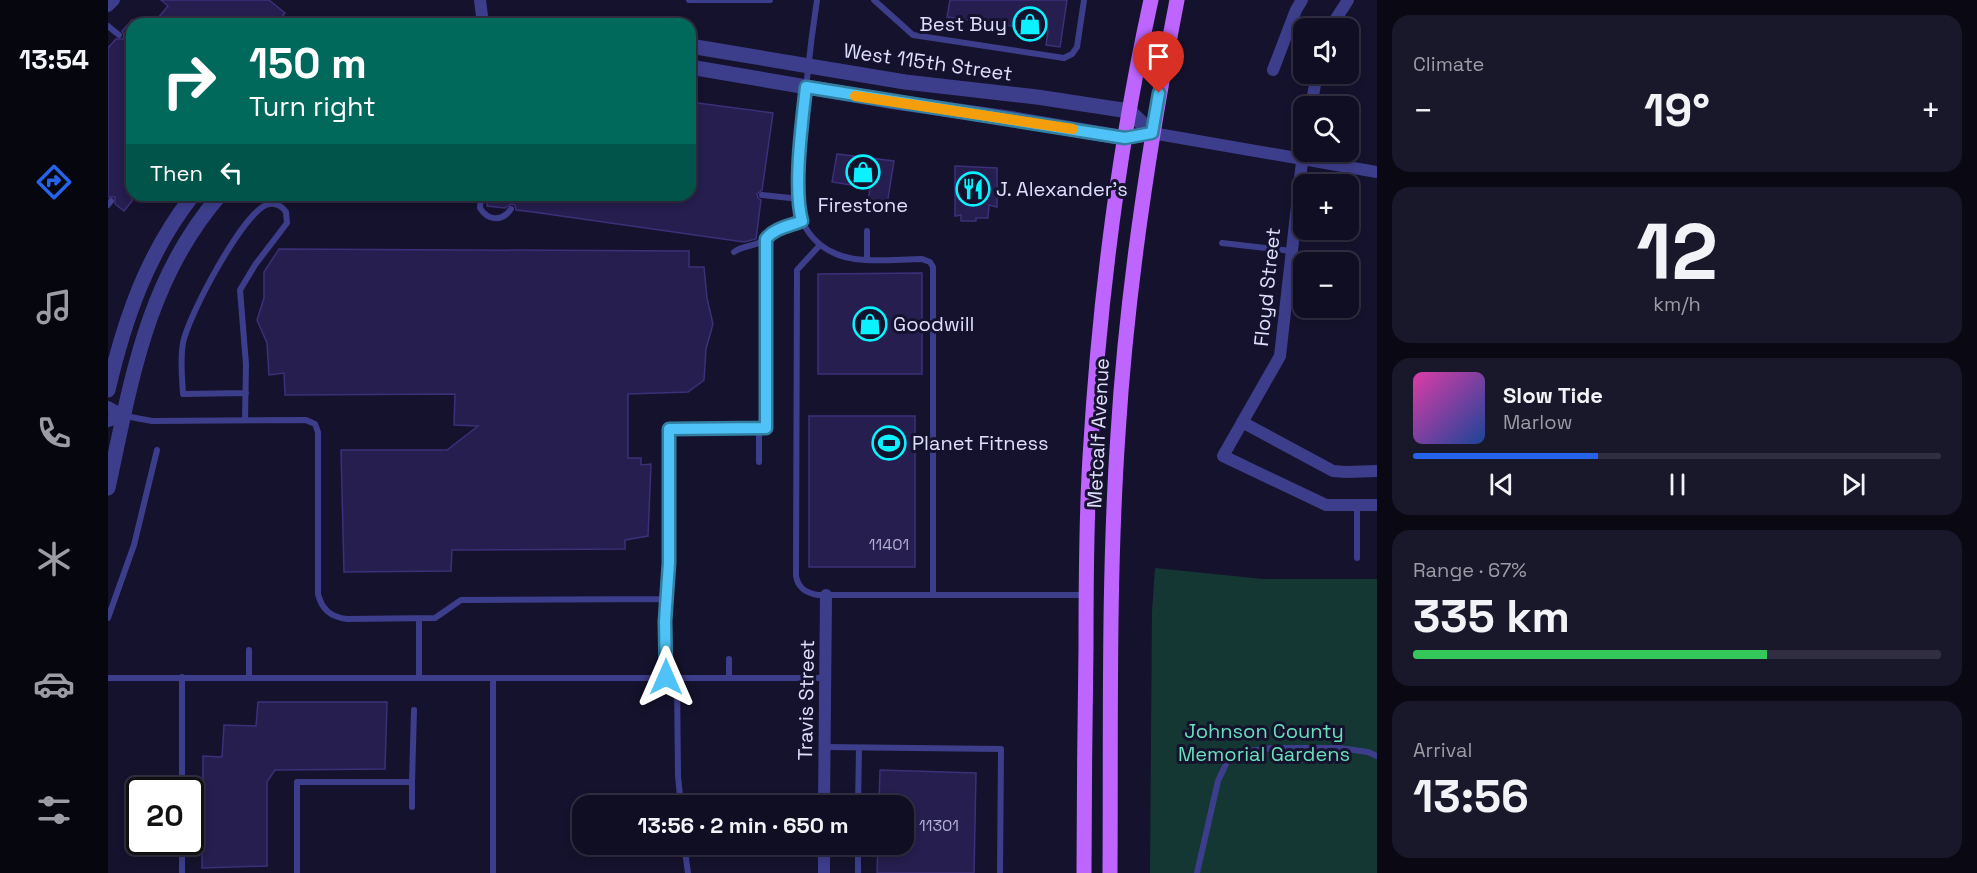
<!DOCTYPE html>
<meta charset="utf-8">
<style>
body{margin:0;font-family:"Space Grotesk",sans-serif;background:#19172a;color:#f1f3f6;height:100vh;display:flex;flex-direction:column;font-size:22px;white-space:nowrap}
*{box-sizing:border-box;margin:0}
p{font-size:20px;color:#9c9ca5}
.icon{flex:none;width:33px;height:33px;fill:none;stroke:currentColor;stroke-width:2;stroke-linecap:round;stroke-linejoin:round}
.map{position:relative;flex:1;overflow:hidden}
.side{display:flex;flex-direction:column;gap:15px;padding:15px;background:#090813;width:600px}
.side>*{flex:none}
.top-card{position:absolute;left:18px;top:18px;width:570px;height:183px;border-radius:18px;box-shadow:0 3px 9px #0003,0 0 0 2px #302e40;background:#00695c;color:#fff;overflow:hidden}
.tools{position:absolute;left:1185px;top:18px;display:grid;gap:12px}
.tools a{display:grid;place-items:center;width:66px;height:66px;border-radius:12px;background:#100e22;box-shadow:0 3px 9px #0003,0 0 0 2px #302e40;font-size:30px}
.speed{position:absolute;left:18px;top:777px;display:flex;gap:12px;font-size:30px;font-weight:700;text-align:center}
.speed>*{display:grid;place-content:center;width:78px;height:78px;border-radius:50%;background:#100e22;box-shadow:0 3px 9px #0003,0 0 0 2px #302e40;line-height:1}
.speed .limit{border:3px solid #111;border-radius:9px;background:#fff;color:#111}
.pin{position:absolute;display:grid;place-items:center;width:51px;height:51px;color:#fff;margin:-62px -26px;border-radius:50% 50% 50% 0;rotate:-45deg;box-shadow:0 0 6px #0007}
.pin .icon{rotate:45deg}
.me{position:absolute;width:66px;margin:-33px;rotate:0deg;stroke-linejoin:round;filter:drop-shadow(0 0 4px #0008)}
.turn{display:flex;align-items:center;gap:21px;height:126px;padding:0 24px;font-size:27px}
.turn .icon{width:78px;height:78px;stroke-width:2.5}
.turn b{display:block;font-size:42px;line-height:51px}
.then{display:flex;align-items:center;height:57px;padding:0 24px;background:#0003;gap:12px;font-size:22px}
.big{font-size:45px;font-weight:700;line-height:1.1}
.side .card{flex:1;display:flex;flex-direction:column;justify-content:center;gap:9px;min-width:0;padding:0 21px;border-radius:18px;background:#19172a}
.side .dial{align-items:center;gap:0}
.dial b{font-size:78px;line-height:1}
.song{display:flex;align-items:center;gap:18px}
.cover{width:72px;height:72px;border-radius:9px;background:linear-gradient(135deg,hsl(320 70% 55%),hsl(220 70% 35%))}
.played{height:6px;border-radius:3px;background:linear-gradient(90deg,#2563eb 35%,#302e40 35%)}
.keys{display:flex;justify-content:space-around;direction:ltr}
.heat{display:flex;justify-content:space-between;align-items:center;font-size:33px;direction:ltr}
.charge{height:9px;border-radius:4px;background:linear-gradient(90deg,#34c759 67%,#302e40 0)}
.trip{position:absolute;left:464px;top:795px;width:342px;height:60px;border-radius:18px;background:#100e22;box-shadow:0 3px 9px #0003,0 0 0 2px #302e40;font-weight:700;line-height:60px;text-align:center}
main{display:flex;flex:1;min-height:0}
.dock{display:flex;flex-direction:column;width:108px;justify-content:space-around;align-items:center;background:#06060e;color:#9c9ca5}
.dock .icon{width:42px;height:42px}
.dock .on{color:#2563eb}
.dock b{font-size:27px;color:#f1f3f6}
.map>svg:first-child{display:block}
</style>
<main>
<nav class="dock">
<b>13:54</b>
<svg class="icon on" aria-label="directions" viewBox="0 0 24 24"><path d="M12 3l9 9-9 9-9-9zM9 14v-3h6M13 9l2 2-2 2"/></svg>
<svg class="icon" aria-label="music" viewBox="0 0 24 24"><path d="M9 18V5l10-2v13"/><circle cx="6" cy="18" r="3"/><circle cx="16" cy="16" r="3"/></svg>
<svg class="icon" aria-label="phone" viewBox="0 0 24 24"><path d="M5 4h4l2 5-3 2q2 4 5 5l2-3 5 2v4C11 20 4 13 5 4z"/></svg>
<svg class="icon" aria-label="climate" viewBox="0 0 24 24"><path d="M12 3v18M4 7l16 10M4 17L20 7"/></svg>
<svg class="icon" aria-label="car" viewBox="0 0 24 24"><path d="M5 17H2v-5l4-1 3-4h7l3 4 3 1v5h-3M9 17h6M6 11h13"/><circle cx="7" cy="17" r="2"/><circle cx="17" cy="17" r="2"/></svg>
<svg class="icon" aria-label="filters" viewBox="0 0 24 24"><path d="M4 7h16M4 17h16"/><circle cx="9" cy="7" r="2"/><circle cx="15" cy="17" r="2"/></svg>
</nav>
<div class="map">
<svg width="1269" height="873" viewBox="0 0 1269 873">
<rect width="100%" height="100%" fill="#15122d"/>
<path fill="#153734" d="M 1047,568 L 1155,579 L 1269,579 L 1269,873 L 1042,873 L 1044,612 Z"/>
<path fill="#251e4e" stroke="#3b3079" stroke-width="1.5" d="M 53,0 L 161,0 L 177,13 L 168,24 L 45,24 L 60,6 Z
M 842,0 L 959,0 L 952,47 L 938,45 L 940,31 L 839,17 Z
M 24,20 L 24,201 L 16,211 L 7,204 L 7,197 L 0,197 L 0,48 L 8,39 L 15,39 L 16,35 L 14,31 Z
M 582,102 L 665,113 L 654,190 L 649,194 L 650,198 L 653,200 L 648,239 L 636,242 L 425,212 L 408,210 L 407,205 L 403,204 L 397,208 L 379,206 L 380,195 L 582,195 Z
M 729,154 L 786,161 L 778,211 L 759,208 L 762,188 L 724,182 Z
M 847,166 L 889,168 L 889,207 L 881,205 L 880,218 L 868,218 L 868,221 L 853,221 L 853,215 L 847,216 Z
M 171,249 L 581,251 L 581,267 L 596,267 L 599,298 L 605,324 L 598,349 L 596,380 L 580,392 L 520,394 L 520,458 L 533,458 L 533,465 L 543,464 L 540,536 L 517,540 L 517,549 L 344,550 L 343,571 L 236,572 L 233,450 L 339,450 L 370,426 L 346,425 L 347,394 L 177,395 L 176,373 L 161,375 L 159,343 L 149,320 L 156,298 L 156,272 Z
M 814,273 L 814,374 L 710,374 L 710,274 Z
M 701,416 L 807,416 L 807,567 L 701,567 Z
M 150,702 L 279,702 L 277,769 L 167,770 L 159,782 L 159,866 L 94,868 L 95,756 L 114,757 L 116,725 L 148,726 Z
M 772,770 L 868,773 L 866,873 L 769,873 L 770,844 L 795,844 L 795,806 L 771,806 Z"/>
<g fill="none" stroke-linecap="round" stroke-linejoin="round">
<path stroke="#3d3e8b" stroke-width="6" d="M 581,0 L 662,0
M 709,0 C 701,52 696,103 693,155 C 691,175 687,200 694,219 C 698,233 711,246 724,252 C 748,265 787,259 814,259 L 822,262 L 825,267 L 825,595
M 766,0 L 805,35 L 956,58 L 964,54 L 969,47 L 976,0
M 0,26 L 11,35
M 373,195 L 372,208 C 380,221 394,222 403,209
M 654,195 L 692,199
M 0,205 L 3,201
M 759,231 L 759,259
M 1114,243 L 1183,251
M 712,245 L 689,270 L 688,576 C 690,588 698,593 710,595 L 978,595
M 626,252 C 635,245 647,247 658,239
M 17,416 L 44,421 L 198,420 L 207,424 L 210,432 L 210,594 C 214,610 223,617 239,619 L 327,618 L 353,600 L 558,599
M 137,420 L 138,364 L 132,290 L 147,265 L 179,223 L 178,212 C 173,205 166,202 158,205 C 134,215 80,316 75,343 C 72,360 74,378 75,394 L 138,393
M 651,462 L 651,428
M 1249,506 L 1249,558
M 0,618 L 26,545 L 49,450
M 311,618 L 311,677
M 621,659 L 621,678
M 141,677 L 141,650
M 558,677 L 557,621 L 561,563 L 561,429 L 658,428 L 658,239 L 667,230 L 694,221
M 569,677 L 570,776 L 573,806
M 0,678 L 717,678
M 385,678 L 385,873
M 717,747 L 893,749 L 892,873
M 304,782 L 304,807
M 74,790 L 74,677
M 750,806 L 751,748
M 74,842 L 74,873
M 576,844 L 580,873
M 189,873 L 189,782 L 304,782 L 306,710
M 750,873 L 750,844
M 1089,873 L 1110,781 L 1119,762 L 1133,752 L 1165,748 L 1231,748 L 1260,752 L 1269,756"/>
<path stroke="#3d3e8b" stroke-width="12" d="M 372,0 L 375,24
M 0,6 L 6,0
M 1222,28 L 1240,0
M 1165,70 L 1188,10 L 1194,0
M 1203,106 L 1209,74
M 1044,133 L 1269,172
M 1196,144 L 1172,356 L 1115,456 L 1218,505 L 1269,505
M 0,407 L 16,416
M 0,421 L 16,416
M 1134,422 L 1225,471 L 1238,472 L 1269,471
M 716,806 L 718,595
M 716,873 L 716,844"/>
<path stroke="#3d3e8b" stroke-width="15" d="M 582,46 L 797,82 L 929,97 L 1021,111 L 1044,133
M 582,67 L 787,102 L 900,118 L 1017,138 L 1044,133
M 0,390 C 17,318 39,254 85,195
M 0,488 C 23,383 38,280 112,195"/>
<path stroke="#bd65fe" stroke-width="15" d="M 976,873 C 976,798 977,722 978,647 C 978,584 978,520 982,457 C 991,304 1010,150 1043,0
M 1002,873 C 1003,727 1000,580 1010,434 C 1019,287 1041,144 1069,0"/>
</g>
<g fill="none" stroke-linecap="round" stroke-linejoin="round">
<g stroke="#337fa1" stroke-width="15">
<path id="route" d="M 558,677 L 557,621 L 561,563 L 561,429 L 658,428 L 658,239 C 666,228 682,226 694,221 C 685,188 694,123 698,87 L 1017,138 L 1044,133 L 1051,93"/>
</g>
<use href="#route" stroke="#4fc3f7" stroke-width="10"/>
<path stroke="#f59e0b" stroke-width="10" d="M 747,96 L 965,129"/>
</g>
<defs>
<g id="shop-ring" transform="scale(1.725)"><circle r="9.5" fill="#15122d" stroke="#0bf1fe" stroke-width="1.5"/><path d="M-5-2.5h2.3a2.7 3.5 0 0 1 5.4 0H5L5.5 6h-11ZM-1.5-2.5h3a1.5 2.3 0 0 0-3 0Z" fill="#0bf1fe"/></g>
<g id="restaurant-ring" transform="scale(1.725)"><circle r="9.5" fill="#15122d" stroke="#0bf1fe" stroke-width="1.5"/><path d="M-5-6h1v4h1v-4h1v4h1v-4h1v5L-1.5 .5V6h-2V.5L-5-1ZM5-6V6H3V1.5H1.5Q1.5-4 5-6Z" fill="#0bf1fe"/></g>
<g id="stadium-ring" transform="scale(1.725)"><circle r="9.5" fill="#15122d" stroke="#0bf1fe" stroke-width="1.5"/><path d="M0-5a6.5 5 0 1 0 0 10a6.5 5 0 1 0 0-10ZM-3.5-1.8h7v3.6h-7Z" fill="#0bf1fe"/></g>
</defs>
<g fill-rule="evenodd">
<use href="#shop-ring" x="922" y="24"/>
<use href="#shop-ring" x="755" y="172"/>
<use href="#restaurant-ring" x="865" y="189"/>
<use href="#shop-ring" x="762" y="324"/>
<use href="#stadium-ring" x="781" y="443"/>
</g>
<g text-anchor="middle" stroke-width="6" stroke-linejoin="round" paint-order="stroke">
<g font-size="16" fill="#b1aed3">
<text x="781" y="550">11401</text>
<text x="831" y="831">11301</text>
</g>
<g font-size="20" fill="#e0deff" stroke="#15122d" text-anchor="start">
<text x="899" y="31" text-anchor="end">Best Buy</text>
<text x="888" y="196">J. Alexander's</text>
<text x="755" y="212" text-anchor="middle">Firestone</text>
<text x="785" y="331">Goodwill</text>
<text x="804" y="450">Planet Fitness</text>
</g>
<g font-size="20" fill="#e0deff" stroke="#15122d">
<text transform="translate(820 62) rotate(8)" y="7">West 115th Street</text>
<text transform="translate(1159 287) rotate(-84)" y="7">Floyd Street</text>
<text transform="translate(990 433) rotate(-87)" y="7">Metcalf Avenue</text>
<text transform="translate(698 700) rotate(-89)" y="7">Travis Street</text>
</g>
<g font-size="20" fill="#68e1bc" stroke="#15122d">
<text x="1156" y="738">Johnson County<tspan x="1156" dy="23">Memorial Gardens</tspan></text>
</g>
</g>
</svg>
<div class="tools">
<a><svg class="icon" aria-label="sound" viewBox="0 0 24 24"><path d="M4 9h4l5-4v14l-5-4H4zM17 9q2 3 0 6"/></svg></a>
<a><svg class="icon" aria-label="search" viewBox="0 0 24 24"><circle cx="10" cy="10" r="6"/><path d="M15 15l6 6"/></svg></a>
<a>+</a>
<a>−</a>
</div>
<div class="speed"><div class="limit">20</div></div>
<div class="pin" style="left:1051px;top:93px;background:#d93025"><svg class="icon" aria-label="arrive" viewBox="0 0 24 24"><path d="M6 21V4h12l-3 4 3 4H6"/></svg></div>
<svg class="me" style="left:558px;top:677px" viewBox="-20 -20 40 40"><path d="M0-17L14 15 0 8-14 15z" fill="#4fc3f7" stroke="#fff" stroke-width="4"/></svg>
<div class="trip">13:56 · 2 min · 650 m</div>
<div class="top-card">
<div class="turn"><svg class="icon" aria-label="right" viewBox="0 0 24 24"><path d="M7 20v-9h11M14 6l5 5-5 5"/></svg><div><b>150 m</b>Turn right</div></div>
<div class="then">Then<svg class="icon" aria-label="left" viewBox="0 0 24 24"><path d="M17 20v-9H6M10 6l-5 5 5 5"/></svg></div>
</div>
</div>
<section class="side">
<div class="card"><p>Climate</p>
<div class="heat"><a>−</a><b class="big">19°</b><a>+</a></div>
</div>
<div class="card dial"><b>12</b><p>km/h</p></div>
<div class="card">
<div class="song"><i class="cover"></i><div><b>Slow Tide</b><p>Marlow</p></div></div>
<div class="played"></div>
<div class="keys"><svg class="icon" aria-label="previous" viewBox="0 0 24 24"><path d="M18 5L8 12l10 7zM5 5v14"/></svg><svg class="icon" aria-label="pause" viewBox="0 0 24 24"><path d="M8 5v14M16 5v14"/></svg><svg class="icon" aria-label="next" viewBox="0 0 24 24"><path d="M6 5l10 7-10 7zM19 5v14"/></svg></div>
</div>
<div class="card"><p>Range · 67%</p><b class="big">335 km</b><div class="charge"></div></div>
<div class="card"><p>Arrival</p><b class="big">13:56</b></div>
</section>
</main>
